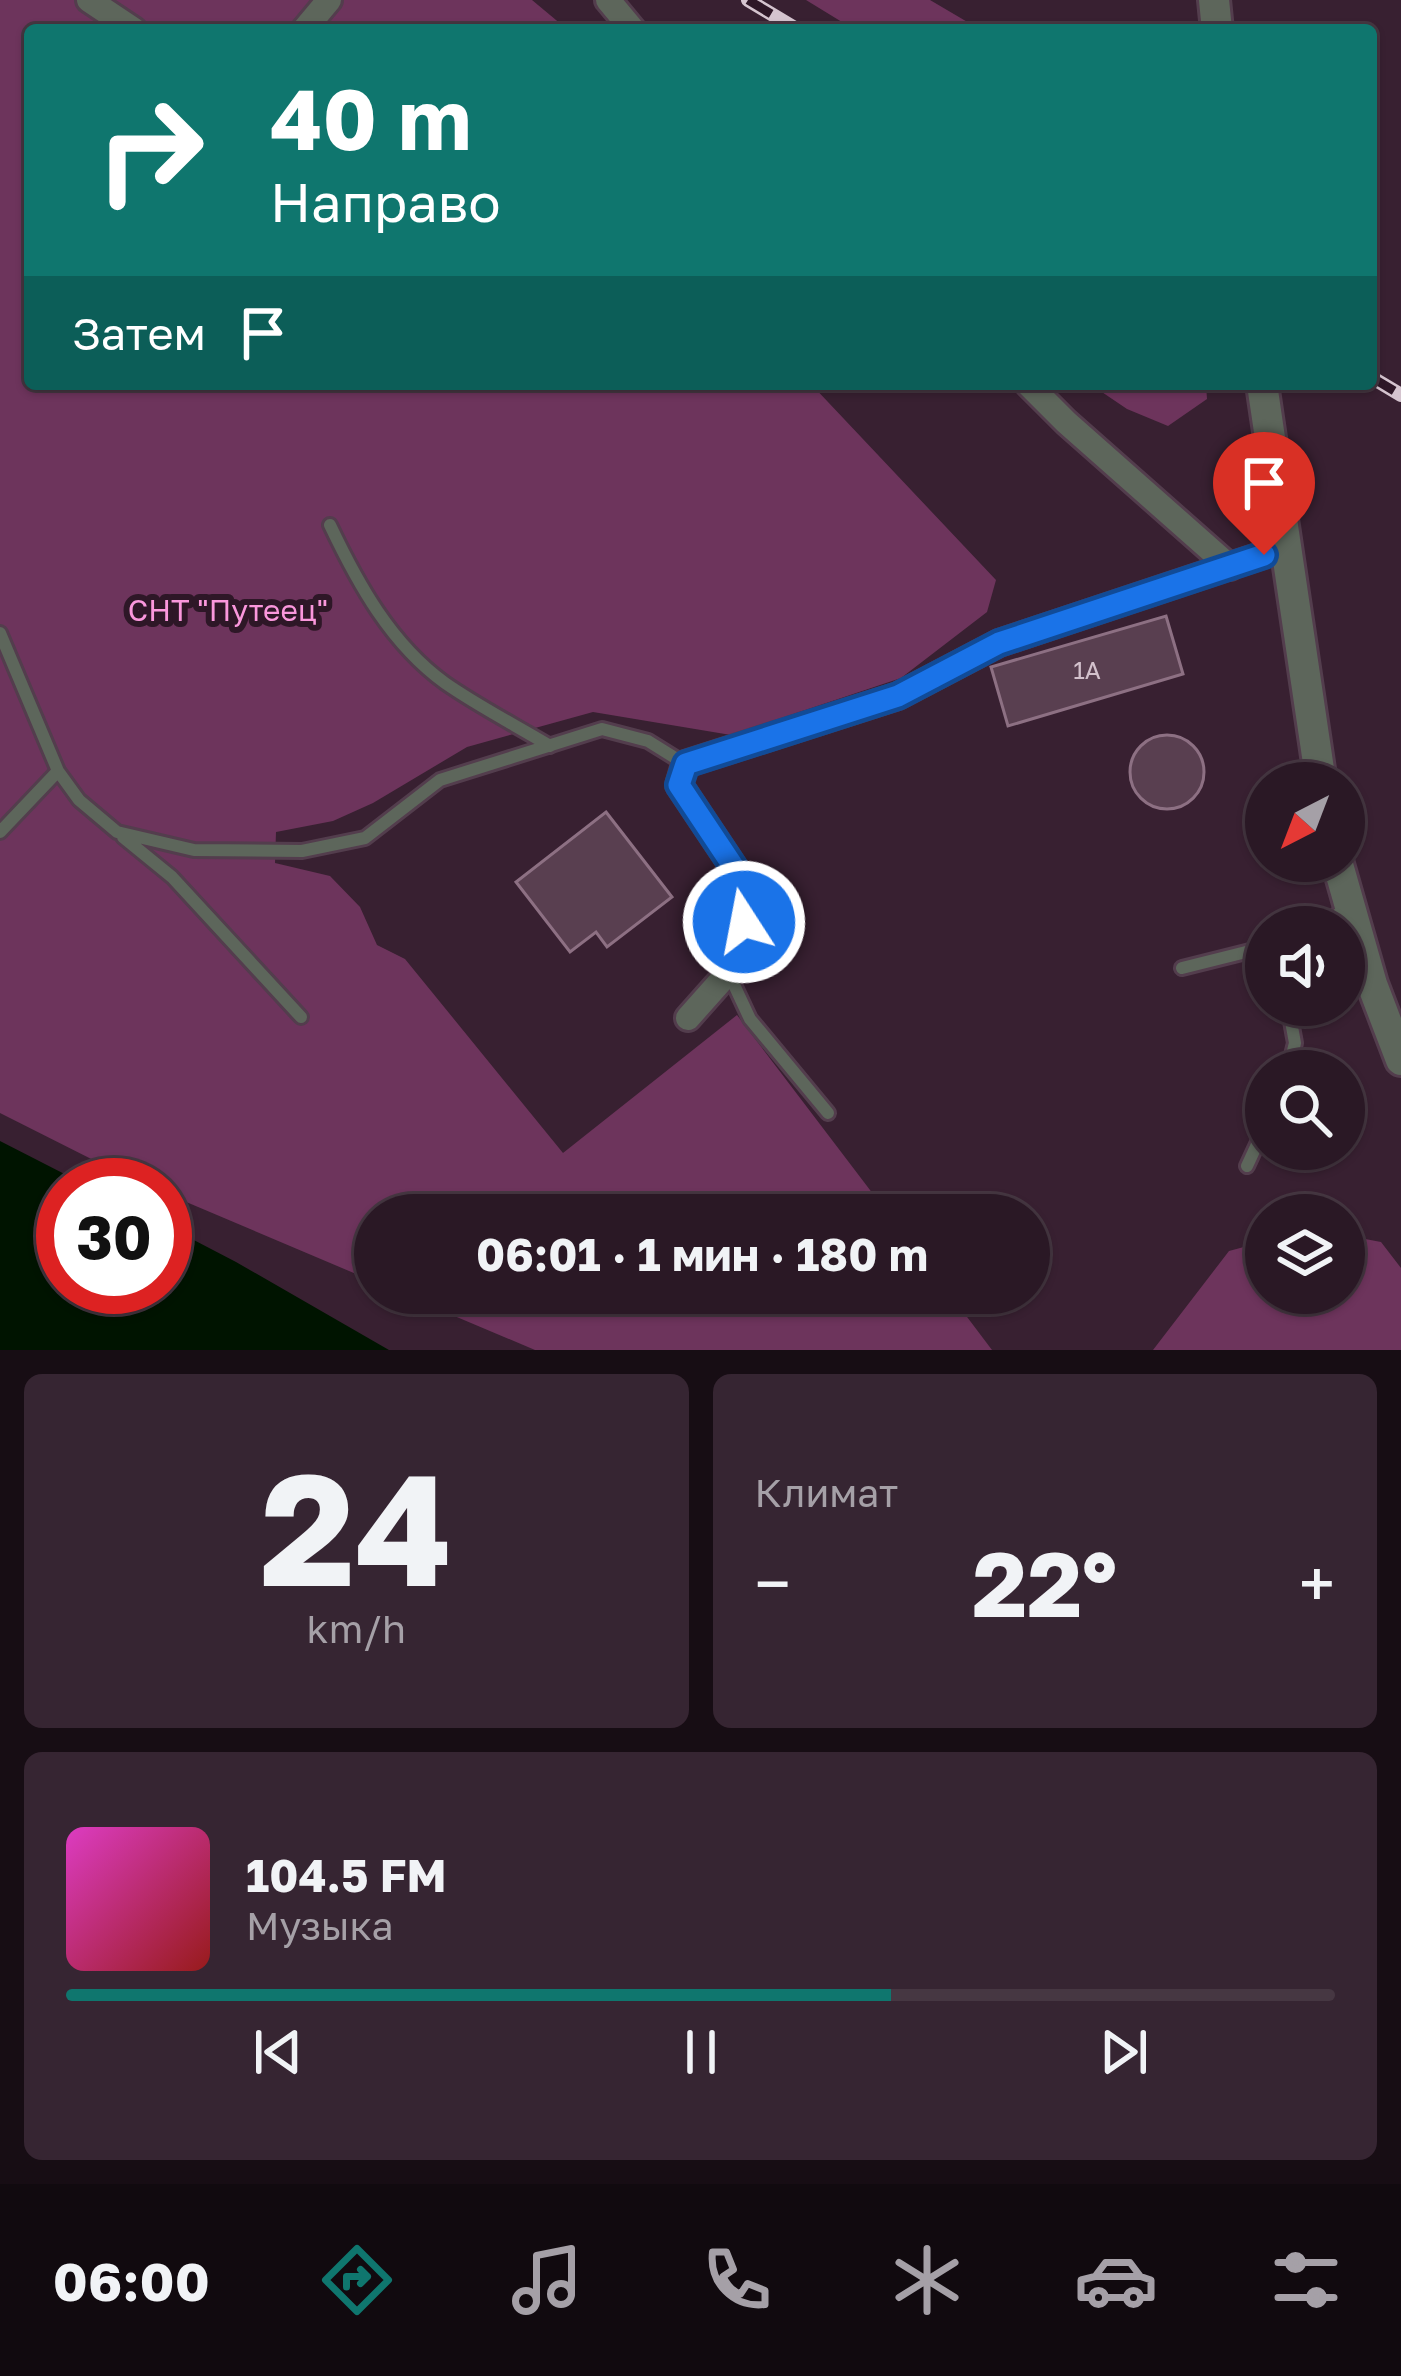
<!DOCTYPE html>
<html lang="ru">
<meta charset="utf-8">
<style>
body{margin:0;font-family:"Golos Text",sans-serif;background:#362532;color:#f1f3f6;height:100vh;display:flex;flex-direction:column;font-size:45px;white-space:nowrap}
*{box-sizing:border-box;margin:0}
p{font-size:39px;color:#a5a0a7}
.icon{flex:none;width:66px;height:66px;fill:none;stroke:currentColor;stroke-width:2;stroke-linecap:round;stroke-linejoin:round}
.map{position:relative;height:1350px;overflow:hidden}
.details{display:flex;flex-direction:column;gap:24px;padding:24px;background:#170d14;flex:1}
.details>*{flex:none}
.top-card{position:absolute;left:24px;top:24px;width:1353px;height:366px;border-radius:12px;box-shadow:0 3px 9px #0004,0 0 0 3px #463742;background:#0f766e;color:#fff;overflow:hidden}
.needle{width:78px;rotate:222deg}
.fabs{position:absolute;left:1245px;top:762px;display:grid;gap:24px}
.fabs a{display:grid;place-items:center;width:120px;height:120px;border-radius:50%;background:#2a1825;box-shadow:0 3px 9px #0004,0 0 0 3px #463742;font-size:60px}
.speed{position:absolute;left:36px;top:1158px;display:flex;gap:24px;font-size:60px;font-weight:700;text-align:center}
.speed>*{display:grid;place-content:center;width:156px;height:156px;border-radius:50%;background:#2a1825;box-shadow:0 3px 9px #0004,0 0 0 3px #463742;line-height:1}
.speed .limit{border:18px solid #d22;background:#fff;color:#111}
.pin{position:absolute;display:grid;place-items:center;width:102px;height:102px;color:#fff;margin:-123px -51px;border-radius:50% 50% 50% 0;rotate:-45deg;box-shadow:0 0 12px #0007}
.pin .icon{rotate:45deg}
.me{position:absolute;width:132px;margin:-66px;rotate:349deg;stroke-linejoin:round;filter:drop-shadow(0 0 9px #0008)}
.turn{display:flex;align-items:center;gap:42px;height:252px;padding:0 48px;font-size:54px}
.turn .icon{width:156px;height:156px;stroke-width:2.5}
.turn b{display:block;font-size:84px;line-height:102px}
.then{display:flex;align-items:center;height:114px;padding:0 48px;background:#0003;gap:24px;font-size:45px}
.big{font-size:90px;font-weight:700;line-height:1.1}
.details .widget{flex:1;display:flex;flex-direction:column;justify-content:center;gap:18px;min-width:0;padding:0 42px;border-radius:18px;background:#362532}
.details .dial{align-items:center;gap:0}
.dial b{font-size:156px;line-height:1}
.song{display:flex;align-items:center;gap:36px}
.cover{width:144px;height:144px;border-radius:18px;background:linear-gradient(135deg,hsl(310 70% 55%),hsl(0 70% 35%))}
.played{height:12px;border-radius:6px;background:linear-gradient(90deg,#0f766e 65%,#463742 65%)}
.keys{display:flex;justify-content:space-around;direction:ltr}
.heat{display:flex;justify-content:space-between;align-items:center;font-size:66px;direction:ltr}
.details .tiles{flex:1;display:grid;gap:24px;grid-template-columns:1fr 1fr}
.widget:last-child{grid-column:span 2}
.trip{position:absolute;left:354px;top:1194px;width:696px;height:120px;border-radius:60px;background:#2a1825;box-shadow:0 3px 9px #0004,0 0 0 3px #463742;font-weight:700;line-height:120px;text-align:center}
.dock{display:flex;height:192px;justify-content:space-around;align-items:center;background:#110a0f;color:#a5a0a7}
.dock .icon{width:84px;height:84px}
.dock .active{color:#0f766e}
.dock b{font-size:54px;color:#f1f3f6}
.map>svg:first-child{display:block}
</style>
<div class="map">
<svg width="1401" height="1350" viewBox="0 0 1401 1350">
<rect width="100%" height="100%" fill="#382031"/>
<path fill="#6d345c" d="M 0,0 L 532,0 L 568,30 L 30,30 L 30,384 L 811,384 L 996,580 L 987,612 L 901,678 L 731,735 L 593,712 L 467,747 L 373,803 L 333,821 L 276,832 L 275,863 L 330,876 L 360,907 L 377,945 L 405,959 L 563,1153 L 737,1015 L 889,1215 L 375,1215 L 375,1282 L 165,1193 L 165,1185 L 145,1185 L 127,1177 L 0,1113 Z
M 806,0 L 930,0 L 981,30 L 855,30 Z
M 1090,384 L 1206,384 L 1207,399 L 1168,426 L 1127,409 Z
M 1344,1235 L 1381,1242 L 1401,1268 L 1401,1350 L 1153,1350 L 1229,1251 L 1266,1241 L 1266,1293 L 1344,1293 Z
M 400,1293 L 949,1293 L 992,1350 L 535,1350 Z"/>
<path fill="#001400" d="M 0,1141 L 86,1185 L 63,1185 L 63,1287 L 165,1287 L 165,1225 L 236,1262 L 389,1350 L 0,1350 Z"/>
<path fill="#593f50" stroke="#8d7083" stroke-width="3" d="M 1166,616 L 1183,674 L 1008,726 L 991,667 Z
M1130 772a37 37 0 1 1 74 0a37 37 0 1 1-74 0Z
M 606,812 L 672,897 L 607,947 L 596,932 L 570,952 L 516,882 Z"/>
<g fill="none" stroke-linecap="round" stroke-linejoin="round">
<g stroke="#533d4d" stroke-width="18">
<path id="service" d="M 330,525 C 358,584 391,644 445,683 C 478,706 515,725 550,746
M 0,633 L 58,771 L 79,800 L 117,832 L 194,850 L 302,851 L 365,838 L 440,780 L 602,729 L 648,741 L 685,764
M 0,832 L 58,771
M 123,837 L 172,877 L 301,1017
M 1320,927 L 1349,906
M 1182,968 L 1266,947
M 729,974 L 750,1019 L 828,1113
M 1288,1071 L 1295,1043 L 1288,1005
M 1247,1166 L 1266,1125"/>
</g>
<g stroke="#533d4d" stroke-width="30">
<path id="minor" d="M 89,0 L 134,30
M 608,0 L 633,30
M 304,30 L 329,0
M 1028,384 L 1066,422 L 1230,567
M 688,1018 L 728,973 L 744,922 L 743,881 L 679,785 L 685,764 L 898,696 L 999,643 L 1284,548"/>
</g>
<g stroke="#533d4d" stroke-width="36">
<path id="tertiary" d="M 1214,0 L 1217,30
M 1262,384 L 1321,783
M 1337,861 L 1372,984 L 1401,1060"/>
</g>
<use href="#service" stroke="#5d665b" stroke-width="12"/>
<use href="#minor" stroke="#5d665b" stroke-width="24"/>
<use href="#tertiary" stroke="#5d665b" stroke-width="30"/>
<g stroke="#d5c4cf" stroke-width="14">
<path id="rail" d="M 748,0 L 798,30
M 1371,377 L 1401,395"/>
</g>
<use href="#rail" stroke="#2e1727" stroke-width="9" stroke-dasharray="27" stroke-linecap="butt"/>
</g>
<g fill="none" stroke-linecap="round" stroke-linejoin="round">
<g stroke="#114b97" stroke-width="30">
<path id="route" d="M 744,922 L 743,881 L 679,785 L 686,764 L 898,696 L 999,643 L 1264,555"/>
</g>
<use href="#route" stroke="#1a73e8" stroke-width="21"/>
</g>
<g text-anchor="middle" stroke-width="12" stroke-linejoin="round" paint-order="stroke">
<g font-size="24" fill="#d3c1cc">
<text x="1087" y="679">1А</text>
</g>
<g font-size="30" fill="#fa97dc" stroke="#2e1727">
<text x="228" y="621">СНТ "Путеец"</text>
</g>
</g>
</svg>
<div class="fabs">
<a><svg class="needle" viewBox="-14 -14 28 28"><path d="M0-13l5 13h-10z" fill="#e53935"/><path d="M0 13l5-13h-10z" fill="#a5a0a7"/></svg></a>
<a><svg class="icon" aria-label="sound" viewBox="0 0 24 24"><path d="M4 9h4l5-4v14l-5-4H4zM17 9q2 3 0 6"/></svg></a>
<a><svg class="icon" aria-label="search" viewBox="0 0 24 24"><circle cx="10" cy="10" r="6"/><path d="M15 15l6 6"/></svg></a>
<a><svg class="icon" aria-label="layers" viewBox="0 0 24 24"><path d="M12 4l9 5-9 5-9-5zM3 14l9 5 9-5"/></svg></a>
</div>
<div class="speed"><div class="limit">30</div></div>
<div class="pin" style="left:1264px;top:555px;background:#d93025"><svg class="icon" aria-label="arrive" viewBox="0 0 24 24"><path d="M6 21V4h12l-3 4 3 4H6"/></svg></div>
<svg class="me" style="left:744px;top:922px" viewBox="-20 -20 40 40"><circle r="17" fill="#1a73e8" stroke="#fff" stroke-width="3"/><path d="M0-11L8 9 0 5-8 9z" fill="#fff"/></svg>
<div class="trip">06:01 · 1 мин · 180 m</div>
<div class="top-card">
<div class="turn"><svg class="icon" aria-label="right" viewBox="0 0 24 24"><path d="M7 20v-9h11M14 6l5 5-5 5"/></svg><div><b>40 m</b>Направо</div></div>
<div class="then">Затем<svg class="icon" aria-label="arrive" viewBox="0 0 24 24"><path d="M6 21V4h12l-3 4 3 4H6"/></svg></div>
</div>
</div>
<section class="details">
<div class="tiles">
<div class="widget dial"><b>24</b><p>km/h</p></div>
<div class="widget"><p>Климат</p>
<div class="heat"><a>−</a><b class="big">22°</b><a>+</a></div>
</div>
<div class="widget">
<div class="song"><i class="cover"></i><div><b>104.5 FM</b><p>Музыка</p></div></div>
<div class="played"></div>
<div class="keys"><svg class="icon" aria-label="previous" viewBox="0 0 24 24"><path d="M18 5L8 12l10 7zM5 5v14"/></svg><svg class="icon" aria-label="pause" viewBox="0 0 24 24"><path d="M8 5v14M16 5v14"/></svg><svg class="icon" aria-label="next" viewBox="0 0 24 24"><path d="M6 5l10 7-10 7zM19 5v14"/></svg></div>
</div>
</div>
</section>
<nav class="dock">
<b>06:00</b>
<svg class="icon active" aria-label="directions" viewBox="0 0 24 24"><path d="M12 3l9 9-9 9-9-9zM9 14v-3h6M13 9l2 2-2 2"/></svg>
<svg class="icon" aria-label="music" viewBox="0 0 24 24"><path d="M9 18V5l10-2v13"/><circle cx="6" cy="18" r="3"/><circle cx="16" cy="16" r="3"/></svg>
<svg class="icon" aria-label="phone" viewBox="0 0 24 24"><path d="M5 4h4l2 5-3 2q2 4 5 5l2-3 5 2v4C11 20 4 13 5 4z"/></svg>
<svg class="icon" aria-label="climate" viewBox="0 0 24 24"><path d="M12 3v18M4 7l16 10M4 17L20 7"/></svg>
<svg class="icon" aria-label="car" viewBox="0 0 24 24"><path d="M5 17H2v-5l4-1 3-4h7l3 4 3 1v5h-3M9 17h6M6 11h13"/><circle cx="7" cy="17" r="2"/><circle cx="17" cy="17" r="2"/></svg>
<svg class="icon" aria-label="filters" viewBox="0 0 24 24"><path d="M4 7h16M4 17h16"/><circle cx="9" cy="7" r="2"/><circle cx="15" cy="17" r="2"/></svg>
</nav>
